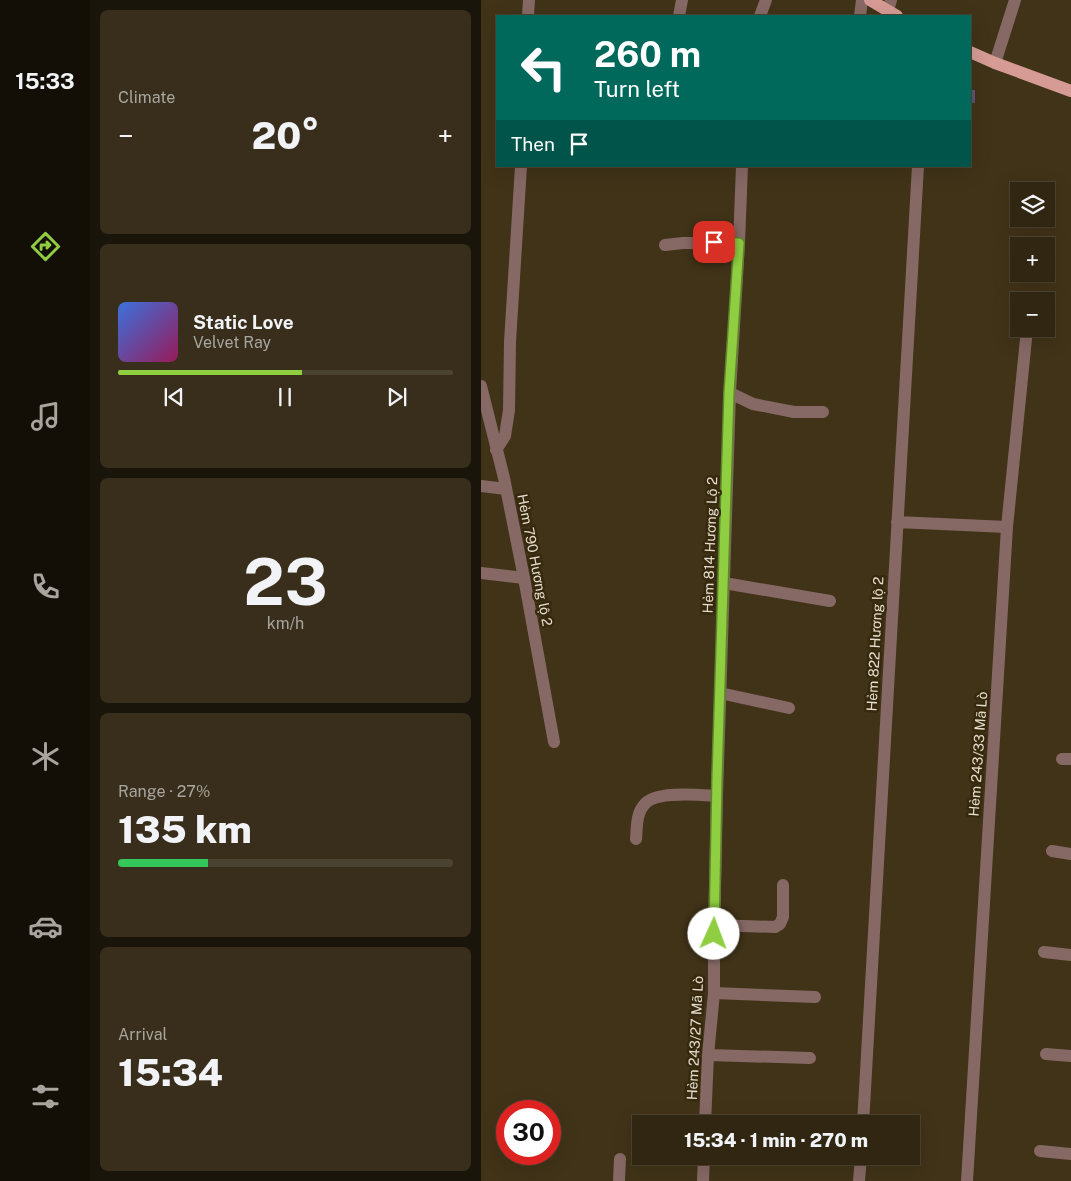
<!DOCTYPE html>
<meta charset="utf-8">
<style>
body{margin:0;font-family:"Public Sans",sans-serif;background:#382e1b;color:#f1f3f6;height:100vh;display:flex;flex-direction:column;font-size:19px;white-space:nowrap}
*{box-sizing:border-box;margin:0}
p{font-size:16px;color:#a8a59f}
.icon{flex:none;width:28px;height:28px;fill:none;stroke:currentColor;stroke-width:2;stroke-linecap:round;stroke-linejoin:round}
.map{position:relative;flex:1;overflow:hidden}
.drawer{display:flex;flex-direction:column;gap:10px;padding:10px;background:#1a150a;width:391px}
.drawer>*{flex:none}
.guide{position:absolute;left:15px;top:15px;width:475px;height:152px;border-radius:0px;box-shadow:0 5px 20px #0002,0 0 0 1px #4b4332;background:#00695c;color:#fff;overflow:hidden}
.buttons{position:absolute;left:529px;top:182px;display:grid;gap:10px}
.buttons a{display:grid;place-items:center;width:45px;height:45px;border-radius:0px;background:#302612;box-shadow:0 5px 20px #0002,0 0 0 1px #4b4332;font-size:25px}
.speed{position:absolute;left:15px;top:1100px;display:flex;gap:10px;font-size:25px;font-weight:700;text-align:center}
.speed>*{display:grid;place-content:center;width:65px;height:65px;border-radius:50%;background:#302612;box-shadow:0 5px 20px #0002,0 0 0 1px #4b4332;line-height:1}
.speed .limit{border:8px solid #d22;background:#fff;color:#111}
.pin{position:absolute;display:grid;place-items:center;width:42px;height:42px;color:#fff;margin:-21px;border-radius:10px;box-shadow:0 2px 8px #0006}
.me{position:absolute;width:55px;margin:-28px;rotate:2deg;stroke-linejoin:round;filter:drop-shadow(0 0 4px #0008)}
.turn{display:flex;align-items:center;gap:18px;height:105px;padding:0 15px;font-size:22px}
.turn .icon{width:65px;height:65px;stroke-width:2.5}
.turn b{display:block;font-size:35px;line-height:42px}
.then{display:flex;align-items:center;height:48px;padding:0 15px;background:#0003;gap:10px;font-size:19px}
.big{font-size:38px;font-weight:800;line-height:1.1}
.drawer .tile{flex:1;display:flex;flex-direction:column;justify-content:center;gap:8px;min-width:0;padding:0 18px;border-radius:8px;background:#382e1b}
.drawer .dial{align-items:center;gap:0}
.dial b{font-size:65px;line-height:1}
.song{display:flex;align-items:center;gap:15px}
.cover{width:60px;height:60px;border-radius:8px;background:linear-gradient(135deg,hsl(220 70% 55%),hsl(330 70% 35%))}
.played{height:5px;border-radius:2px;background:linear-gradient(90deg,#8fcd41 55%,#4b4332 55%)}
.keys{display:flex;justify-content:space-around;direction:ltr}
.heat{display:flex;justify-content:space-between;align-items:center;font-size:28px;direction:ltr}
.charge{height:8px;border-radius:4px;background:linear-gradient(90deg,#34c759 27%,#4b4332 0)}
.trip{position:absolute;left:151px;top:1115px;width:288px;height:50px;border-radius:0px;background:#302612;box-shadow:0 5px 20px #0002,0 0 0 1px #4b4332;font-weight:800;line-height:50px;text-align:center}
main{display:flex;flex:1;min-height:0}
.tabs{display:flex;flex-direction:column;width:90px;justify-content:space-around;align-items:center;background:#130f07;color:#a8a59f}
.tabs .icon{width:35px;height:35px}
.tabs .active{color:#8fcd41}
.tabs b{font-size:22px;color:#f1f3f6}
.map>svg:first-child{display:block}
</style>
<main>
<nav class="tabs">
<b>15:33</b>
<svg class="icon active" aria-label="directions" viewBox="0 0 24 24"><path d="M12 3l9 9-9 9-9-9zM9 14v-3h6M13 9l2 2-2 2"/></svg>
<svg class="icon" aria-label="music" viewBox="0 0 24 24"><path d="M9 18V5l10-2v13"/><circle cx="6" cy="18" r="3"/><circle cx="16" cy="16" r="3"/></svg>
<svg class="icon" aria-label="phone" viewBox="0 0 24 24"><path d="M5 4h4l2 5-3 2q2 4 5 5l2-3 5 2v4C11 20 4 13 5 4z"/></svg>
<svg class="icon" aria-label="climate" viewBox="0 0 24 24"><path d="M12 3v18M4 7l16 10M4 17L20 7"/></svg>
<svg class="icon" aria-label="car" viewBox="0 0 24 24"><path d="M5 17H2v-5l4-1 3-4h7l3 4 3 1v5h-3M9 17h6M6 11h13"/><circle cx="7" cy="17" r="2"/><circle cx="17" cy="17" r="2"/></svg>
<svg class="icon" aria-label="filters" viewBox="0 0 24 24"><path d="M4 7h16M4 17h16"/><circle cx="9" cy="7" r="2"/><circle cx="15" cy="17" r="2"/></svg>
</nav>
<section class="drawer">
<div class="tile"><p>Climate</p>
<div class="heat"><a>−</a><b class="big">20°</b><a>+</a></div>
</div>
<div class="tile">
<div class="song"><i class="cover"></i><div><b>Static Love</b><p>Velvet Ray</p></div></div>
<div class="played"></div>
<div class="keys"><svg class="icon" aria-label="previous" viewBox="0 0 24 24"><path d="M18 5L8 12l10 7zM5 5v14"/></svg><svg class="icon" aria-label="pause" viewBox="0 0 24 24"><path d="M8 5v14M16 5v14"/></svg><svg class="icon" aria-label="next" viewBox="0 0 24 24"><path d="M6 5l10 7-10 7zM19 5v14"/></svg></div>
</div>
<div class="tile dial"><b>23</b><p>km/h</p></div>
<div class="tile"><p>Range · 27%</p><b class="big">135 km</b><div class="charge"></div></div>
<div class="tile"><p>Arrival</p><b class="big">15:34</b></div>
</section>
<div class="map">
<svg width="590" height="1181" viewBox="0 0 590 1181">
<rect width="100%" height="100%" fill="#403318"/>
<path fill="#5d5470" d="M 489,90 L 494,90 L 494,103 L 489,103 Z"/>
<g fill="none" stroke-linecap="round" stroke-linejoin="round">
<path stroke="#866965" stroke-width="12" d="M 407,11 L 410,0
M 47,16 L 48,0
M 198,16 L 201,0
M 279,16 L 285,0
M 379,16 L 381,0
M 514,63 L 534,0
M 184,245 L 202,243 L 258,243
M 549,301 L 549,297
M 0,386 L 23,478 L 43,578 L 73,742
M 249,393 L 272,404 L 313,412 L 342,412
M 15,450 L 24,436 L 28,410 L 29,342 L 40,166
M 0,486 L 25,489
M 416,522 L 526,527
M 0,573 L 43,578
M 243,583 L 349,601
M 239,693 L 308,708
M 581,759 L 590,759
M 155,839 C 156,828 155,814 163,805 C 174,790 219,795 236,796
M 571,851 L 590,854
M 233,925 L 294,927 L 299,924 L 302,917 L 302,885
M 563,952 L 590,955
M 233,993 L 334,997
M 565,1054 L 590,1056
M 227,1055 L 329,1058
M 224,1124 L 227,1055 L 233,993 L 233,934 L 236,796 L 249,393 L 258,243 L 261,166
M 382,1124 L 437,166
M 559,1151 L 590,1154
M 138,1181 L 139,1159
M 222,1181 L 223,1156
M 378,1181 L 380,1156
M 486,1181 L 526,527 L 546,329"/>
<path stroke="#d59b94" stroke-width="12" d="M 389,0 L 416,16
M 489,52 L 514,63 L 590,91"/>
</g>
<g fill="none" stroke-linecap="round" stroke-linejoin="round">
<g stroke="#5d852a" stroke-width="12">
<path id="route" d="M 233,242 L 258,243 L 248,393 L 236,779 L 233,934"/>
</g>
<use href="#route" stroke="#8fcd41" stroke-width="9"/>
</g>
<g text-anchor="middle" stroke-width="5" stroke-linejoin="round" paint-order="stroke">
<g font-size="14" fill="#e5ddce" stroke="#36290d">
<text transform="translate(229 545) rotate(-88)" y="5">Hẻm 814 Hương Lộ 2</text>
<text transform="translate(54 560) rotate(79)" y="5">Hẻm 790 Hương lộ 2</text>
<text transform="translate(394 644) rotate(-87)" y="5">Hẻm 822 Hương lộ 2</text>
<text transform="translate(497 754) rotate(-86)" y="5">Hẻm 243/33 Mã Lò</text>
<text transform="translate(214 1038) rotate(-87)" y="5">Hẻm 243/27 Mã Lò</text>
</g>
</g>
</svg>
<div class="buttons">
<a><svg class="icon" aria-label="layers" viewBox="0 0 24 24"><path d="M12 4l9 5-9 5-9-5zM3 14l9 5 9-5"/></svg></a>
<a>+</a>
<a>−</a>
</div>
<div class="speed"><div class="limit">30</div></div>
<div class="pin" style="left:233px;top:242px;background:#d93025"><svg class="icon" aria-label="arrive" viewBox="0 0 24 24"><path d="M6 21V4h12l-3 4 3 4H6"/></svg></div>
<svg class="me" style="left:233px;top:934px" viewBox="-20 -20 40 40"><circle r="19" fill="#fff"/><path d="M0-13L10 11 0 6-10 11z" fill="#8fcd41"/></svg>
<div class="trip">15:34 · 1 min · 270 m</div>
<div class="guide">
<div class="turn"><svg class="icon" aria-label="left" viewBox="0 0 24 24"><path d="M17 20v-9H6M10 6l-5 5 5 5"/></svg><div><b>260 m</b>Turn left</div></div>
<div class="then">Then<svg class="icon" aria-label="arrive" viewBox="0 0 24 24"><path d="M6 21V4h12l-3 4 3 4H6"/></svg></div>
</div>
</div>
</main>
